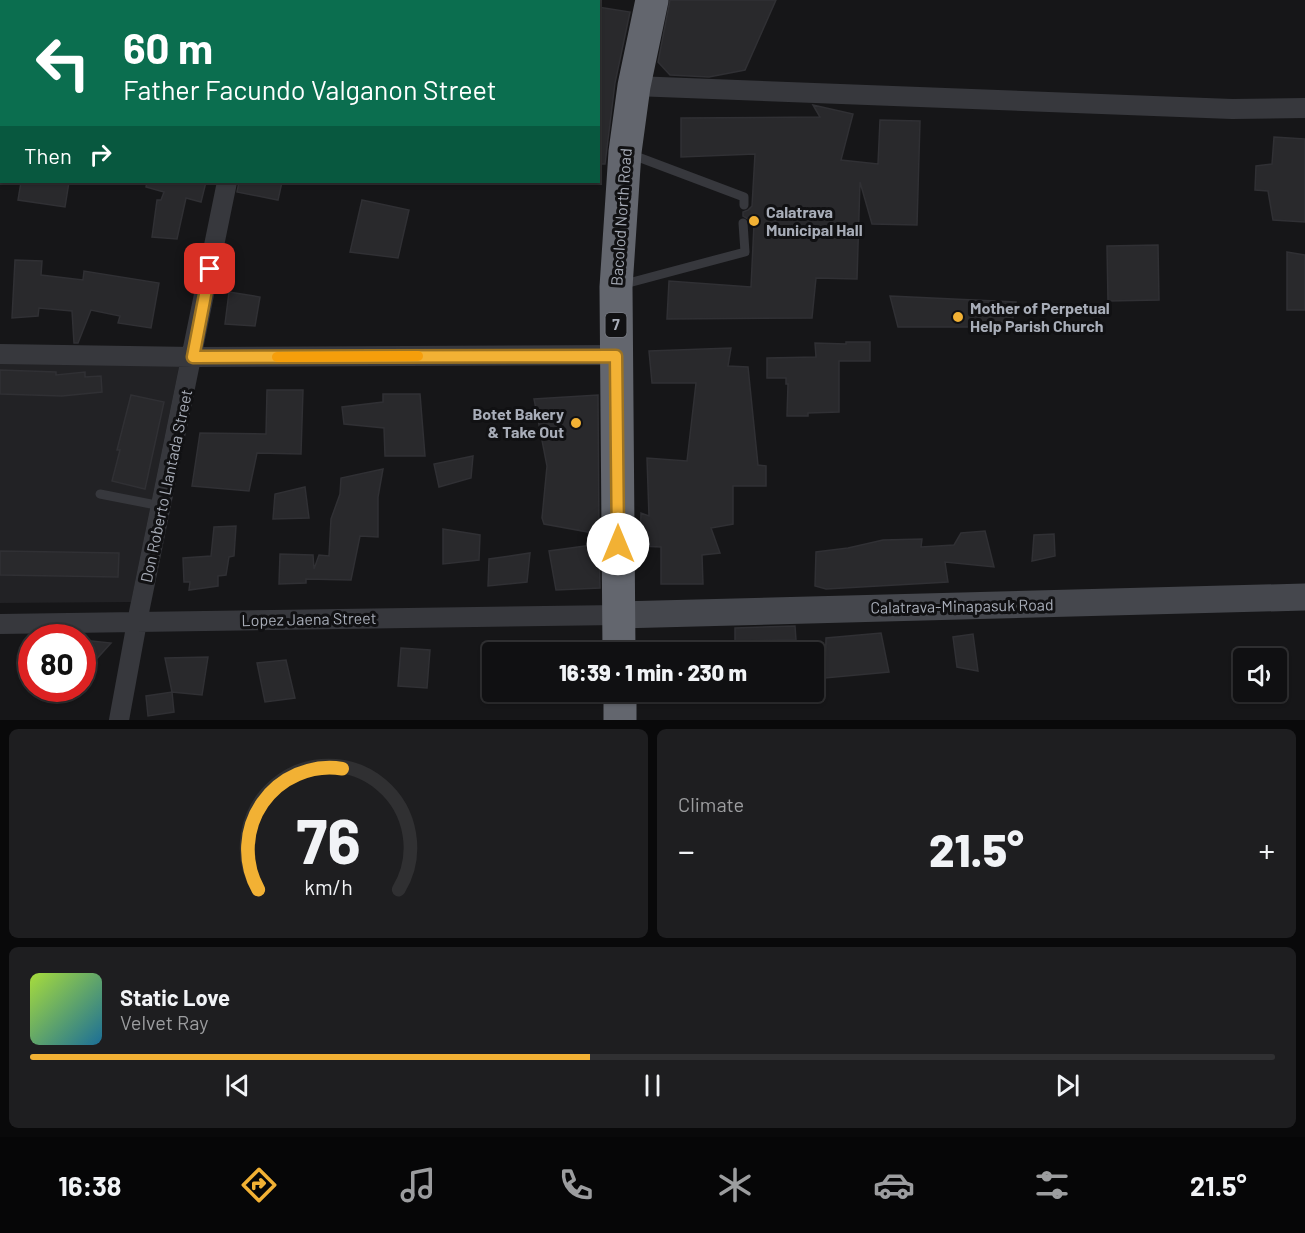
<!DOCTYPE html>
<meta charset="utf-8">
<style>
body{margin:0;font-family:Barlow,sans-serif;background:#1e1e20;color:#f1f3f6;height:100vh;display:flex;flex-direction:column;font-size:22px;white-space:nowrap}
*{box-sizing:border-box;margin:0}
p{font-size:20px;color:#9c9d9f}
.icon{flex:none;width:33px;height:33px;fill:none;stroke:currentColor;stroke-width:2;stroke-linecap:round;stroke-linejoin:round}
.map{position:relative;height:720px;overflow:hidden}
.sheet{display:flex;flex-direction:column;gap:9px;padding:9px;background:#09090a;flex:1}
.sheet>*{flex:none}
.banner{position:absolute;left:0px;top:0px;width:600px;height:183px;box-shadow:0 2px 4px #0004,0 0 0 2px #303032;background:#0b6e4f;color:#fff;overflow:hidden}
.tools{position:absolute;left:1233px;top:648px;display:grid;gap:12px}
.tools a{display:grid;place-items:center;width:54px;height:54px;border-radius:6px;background:#101012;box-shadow:0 2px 4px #0004,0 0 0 2px #303032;font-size:30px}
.speed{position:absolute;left:18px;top:624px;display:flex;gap:12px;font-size:30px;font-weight:700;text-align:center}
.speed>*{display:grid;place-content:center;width:78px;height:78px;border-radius:50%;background:#101012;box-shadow:0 2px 4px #0004,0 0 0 2px #303032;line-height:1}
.speed .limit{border:9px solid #d22;background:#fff;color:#111}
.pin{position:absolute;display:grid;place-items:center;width:51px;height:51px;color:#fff;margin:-26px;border-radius:12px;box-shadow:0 3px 9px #0006}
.me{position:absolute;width:66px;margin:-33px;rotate:0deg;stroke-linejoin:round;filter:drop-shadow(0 0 4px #0008)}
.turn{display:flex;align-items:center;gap:21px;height:126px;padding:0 24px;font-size:27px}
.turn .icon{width:78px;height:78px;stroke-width:2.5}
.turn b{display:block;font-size:42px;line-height:51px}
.then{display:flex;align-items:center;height:57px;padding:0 24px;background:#0003;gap:12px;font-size:22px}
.big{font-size:45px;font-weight:800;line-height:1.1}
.sheet .widget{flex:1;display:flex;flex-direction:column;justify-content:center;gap:9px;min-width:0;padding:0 21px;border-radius:9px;background:#1e1e20}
.sheet .dial{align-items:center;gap:0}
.dial svg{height:156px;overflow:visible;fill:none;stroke:#303032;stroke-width:7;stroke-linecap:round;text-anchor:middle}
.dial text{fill:#f1f3f6;stroke:none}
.song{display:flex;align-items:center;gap:18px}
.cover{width:72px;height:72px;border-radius:9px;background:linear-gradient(135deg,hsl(80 70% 55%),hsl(200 70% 35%))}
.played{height:6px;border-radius:3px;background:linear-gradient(90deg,#f2b134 45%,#303032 45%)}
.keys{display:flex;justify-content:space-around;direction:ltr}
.heat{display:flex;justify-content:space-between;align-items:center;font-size:33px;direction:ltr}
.sheet .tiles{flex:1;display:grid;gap:9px;grid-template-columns:1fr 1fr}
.widget:last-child{grid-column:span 2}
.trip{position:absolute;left:482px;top:642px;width:342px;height:60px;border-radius:6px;background:#101012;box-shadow:0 2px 4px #0004,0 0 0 2px #303032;font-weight:800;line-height:60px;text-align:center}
.menu{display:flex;height:96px;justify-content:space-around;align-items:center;background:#060607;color:#9c9d9f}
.menu .icon{width:42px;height:42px}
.menu .active{color:#f2b134}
.menu b{font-size:27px;color:#f1f3f6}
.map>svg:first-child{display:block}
</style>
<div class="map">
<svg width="1305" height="720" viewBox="0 0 1305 720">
<rect width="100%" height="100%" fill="#161618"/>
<path fill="#222225" d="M 0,362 L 180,362 L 131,602 L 0,603 Z"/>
<path fill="#29292c" stroke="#303034" stroke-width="1.5" d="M 670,0 L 776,0 L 745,70 L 709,77 L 670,75 L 658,62 Z
M 598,7 L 630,12 L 615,83 L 605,164 L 598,164 Z
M 813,105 L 853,114 L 841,160 L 878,164 L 880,120 L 920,121 L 917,225 L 872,224 L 860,182 L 857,279 L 816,278 L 812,318 L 667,319 L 669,281 L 751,287 L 754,224 L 750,224 L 748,219 L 743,216 L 743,212 L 748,210 L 752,206 L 755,154 L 681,157 L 681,118 L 820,117 Z
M 1274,137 L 1305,139 L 1305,222 L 1273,220 L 1268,191 L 1255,190 L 1256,166 L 1272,164 Z
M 21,182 L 69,182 L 65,207 L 18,200 Z
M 147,182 L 206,182 L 201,202 L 186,198 L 177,239 L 152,237 L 157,200 L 161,200 L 164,192 L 146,187 Z
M 239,182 L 282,182 L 278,200 L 237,192 Z
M 362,200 L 409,210 L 398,258 L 350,252 Z
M 1158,245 L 1159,300 L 1108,301 L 1107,246 Z
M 1287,252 L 1305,255 L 1305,310 L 1287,310 Z
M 15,260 L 42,261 L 41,275 L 83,280 L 84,271 L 159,283 L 151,328 L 118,323 L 120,316 L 91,310 L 78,343 L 74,343 L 72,311 L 39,308 L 38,316 L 12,318 Z
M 229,292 L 260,297 L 255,326 L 225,324 Z
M 890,296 L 1016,302 L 1011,327 L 898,327 Z
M 846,342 L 870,342 L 870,361 L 839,361 L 839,412 L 808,413 L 808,416 L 787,416 L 788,384 L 786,384 L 786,378 L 767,378 L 767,358 L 816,357 L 815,343 L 846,344 Z
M 731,348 L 728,366 L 748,367 L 758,465 L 766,466 L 766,486 L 733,486 L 733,524 L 711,528 L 720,553 L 702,555 L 703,584 L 661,584 L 661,547 L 640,546 L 641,513 L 649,516 L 647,458 L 687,461 L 696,383 L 652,383 L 649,351 Z
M 0,370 L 56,372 L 56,375 L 85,372 L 85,377 L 101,376 L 102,392 L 62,396 L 0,394 Z
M 267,390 L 303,390 L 301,454 L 257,453 L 249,491 L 192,486 L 200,433 L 266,434 Z
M 383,394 L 420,394 L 425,456 L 385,456 L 384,428 L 344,424 L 342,407 L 383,402 Z
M 131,395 L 164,402 L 145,489 L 112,481 L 120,450 L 117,450 Z
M 598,395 L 599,534 L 544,524 L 542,518 L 547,466 L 534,399 Z
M 473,456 L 471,478 L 439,487 L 434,464 Z
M 383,469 L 378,497 L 378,537 L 360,536 L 351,580 L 306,579 L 306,583 L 279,584 L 280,554 L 313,555 L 314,569 L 319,555 L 329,556 L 331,519 L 340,494 L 341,478 Z
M 305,487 L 309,518 L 273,519 L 275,494 Z
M 236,526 L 234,556 L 229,557 L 226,575 L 218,576 L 218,586 L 189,590 L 190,582 L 184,582 L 183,558 L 211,556 L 214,527 Z
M 443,529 L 480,535 L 479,560 L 443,564 Z
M 985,531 L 994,567 L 945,562 L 948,582 L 826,589 L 815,586 L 816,552 L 848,548 L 883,540 L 922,539 L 921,547 L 954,545 L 961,533 Z
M 1054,534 L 1055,556 L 1032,561 L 1034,535 Z
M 599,544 L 600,588 L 556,590 L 549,551 Z
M 0,551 L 119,553 L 118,577 L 0,575 Z
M 530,553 L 527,582 L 488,586 L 489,559 Z
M 795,626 L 796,640 L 735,641 L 735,628 Z
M 881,633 L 889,672 L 825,678 L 826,638 Z
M 973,634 L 978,671 L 957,667 L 953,637 Z
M 82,640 L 111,643 L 82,675 Z
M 401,648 L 430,650 L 427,688 L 398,686 Z
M 208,657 L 202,695 L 172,692 L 165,658 Z
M 286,660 L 295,698 L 265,702 L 257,663 Z
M 172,692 L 174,712 L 148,716 L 146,696 Z"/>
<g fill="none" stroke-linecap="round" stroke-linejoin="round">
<path stroke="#37383d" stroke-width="9" d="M 630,154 L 744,197 L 744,205
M 621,285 L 745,252 L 743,223
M 100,494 L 161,506"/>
<path stroke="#37383d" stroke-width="20" d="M 265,2 L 265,0
M 0,54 L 2,54
M 634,86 L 1232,109 L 1305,108
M 0,354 L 193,357 L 617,355
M 0,624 L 618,615
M 119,720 L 137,622 L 227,182"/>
<path stroke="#45474d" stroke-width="27" d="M 618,615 L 1305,597"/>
<path stroke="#63666e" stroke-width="33" d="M 619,652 L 616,287 L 625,152 L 634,86 L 652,0
M 620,692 L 620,720"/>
</g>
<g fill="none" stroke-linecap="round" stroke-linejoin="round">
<g stroke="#9d7322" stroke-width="15">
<path id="route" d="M 210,269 L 193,357 L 616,356 L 618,544"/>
</g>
<use href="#route" stroke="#f2b134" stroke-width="10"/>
<path stroke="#f59e0b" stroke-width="10" d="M 277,357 L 418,356"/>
</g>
<g fill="#f2b134" stroke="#111113" stroke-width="2">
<circle cx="754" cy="221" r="6"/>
<circle cx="958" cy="317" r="6"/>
<circle cx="576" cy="423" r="6"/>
</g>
<g text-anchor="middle" stroke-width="6" stroke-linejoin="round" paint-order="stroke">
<rect fill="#111113" stroke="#7b7e86" stroke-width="1.5" x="605.5" y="313" width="21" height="24" rx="4.5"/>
<g font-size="15" font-weight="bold" fill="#a8adb8">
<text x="616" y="330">7</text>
</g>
<g font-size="16" font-weight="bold" fill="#a8adb8" stroke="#111113" text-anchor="start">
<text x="766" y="218">Calatrava<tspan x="766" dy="18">Municipal Hall</tspan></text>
<text x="970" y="314">Mother of Perpetual<tspan x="970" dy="18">Help Parish Church</tspan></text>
<text x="564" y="420" text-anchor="end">Botet Bakery<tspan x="564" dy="18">&amp; Take Out</tspan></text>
</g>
<g font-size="16" fill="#a8adb8" stroke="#111113">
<text transform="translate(621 217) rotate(-86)" y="6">Bacolod North Road</text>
<text transform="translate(166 486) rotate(-78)" y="6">Don Roberto Llantada Street</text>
<text transform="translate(962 606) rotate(-1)" y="6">Calatrava-Minapasuk Road</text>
<text transform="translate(309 619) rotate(-1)" y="6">Lopez Jaena Street</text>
</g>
</g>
</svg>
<div class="tools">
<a><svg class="icon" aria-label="sound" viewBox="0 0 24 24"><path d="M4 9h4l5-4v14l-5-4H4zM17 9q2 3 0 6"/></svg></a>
</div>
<div class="speed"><div class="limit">80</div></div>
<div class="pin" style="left:210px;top:269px;background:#d93025"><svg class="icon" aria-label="arrive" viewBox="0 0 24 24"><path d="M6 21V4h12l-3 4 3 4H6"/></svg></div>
<svg class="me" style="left:618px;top:544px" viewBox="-20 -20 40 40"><circle r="19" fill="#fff"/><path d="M0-13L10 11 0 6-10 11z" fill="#f2b134"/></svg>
<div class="trip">16:39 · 1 min · 230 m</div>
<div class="banner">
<div class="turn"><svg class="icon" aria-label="left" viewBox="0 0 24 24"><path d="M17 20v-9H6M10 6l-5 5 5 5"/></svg><div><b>60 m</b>Father Facundo Valganon Street</div></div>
<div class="then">Then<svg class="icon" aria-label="right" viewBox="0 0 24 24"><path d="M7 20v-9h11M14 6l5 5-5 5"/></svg></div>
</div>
</div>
<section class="sheet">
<div class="tiles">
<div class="widget dial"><svg viewBox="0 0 100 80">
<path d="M14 69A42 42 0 1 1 86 69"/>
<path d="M14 69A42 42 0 0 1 57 7" stroke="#f2b134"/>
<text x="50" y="56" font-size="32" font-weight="700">76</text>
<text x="50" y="72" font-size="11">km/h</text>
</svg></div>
<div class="widget"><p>Climate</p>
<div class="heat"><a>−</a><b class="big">21.5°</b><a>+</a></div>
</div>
<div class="widget">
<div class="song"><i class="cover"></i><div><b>Static Love</b><p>Velvet Ray</p></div></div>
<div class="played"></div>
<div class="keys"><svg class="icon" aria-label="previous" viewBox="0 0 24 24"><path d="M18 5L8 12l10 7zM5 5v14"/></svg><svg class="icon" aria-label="pause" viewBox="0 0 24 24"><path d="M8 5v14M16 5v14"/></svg><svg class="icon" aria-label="next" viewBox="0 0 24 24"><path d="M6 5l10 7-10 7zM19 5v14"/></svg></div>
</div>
</div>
</section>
<nav class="menu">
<b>16:38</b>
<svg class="icon active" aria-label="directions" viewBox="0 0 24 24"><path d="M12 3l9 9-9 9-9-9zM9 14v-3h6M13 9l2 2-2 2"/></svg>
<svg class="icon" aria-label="music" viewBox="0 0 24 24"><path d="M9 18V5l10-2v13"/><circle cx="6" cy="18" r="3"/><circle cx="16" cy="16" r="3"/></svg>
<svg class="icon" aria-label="phone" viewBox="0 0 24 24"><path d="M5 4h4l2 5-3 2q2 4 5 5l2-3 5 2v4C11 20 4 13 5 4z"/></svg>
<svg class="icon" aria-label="climate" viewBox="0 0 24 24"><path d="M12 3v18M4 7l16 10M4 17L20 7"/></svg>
<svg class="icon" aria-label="car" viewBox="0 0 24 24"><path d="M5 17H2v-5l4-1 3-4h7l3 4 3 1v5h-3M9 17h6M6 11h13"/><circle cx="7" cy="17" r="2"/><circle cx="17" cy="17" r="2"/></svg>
<svg class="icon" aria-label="filters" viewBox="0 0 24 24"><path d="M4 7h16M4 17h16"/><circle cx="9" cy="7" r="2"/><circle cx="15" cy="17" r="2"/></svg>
<b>21.5°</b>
</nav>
